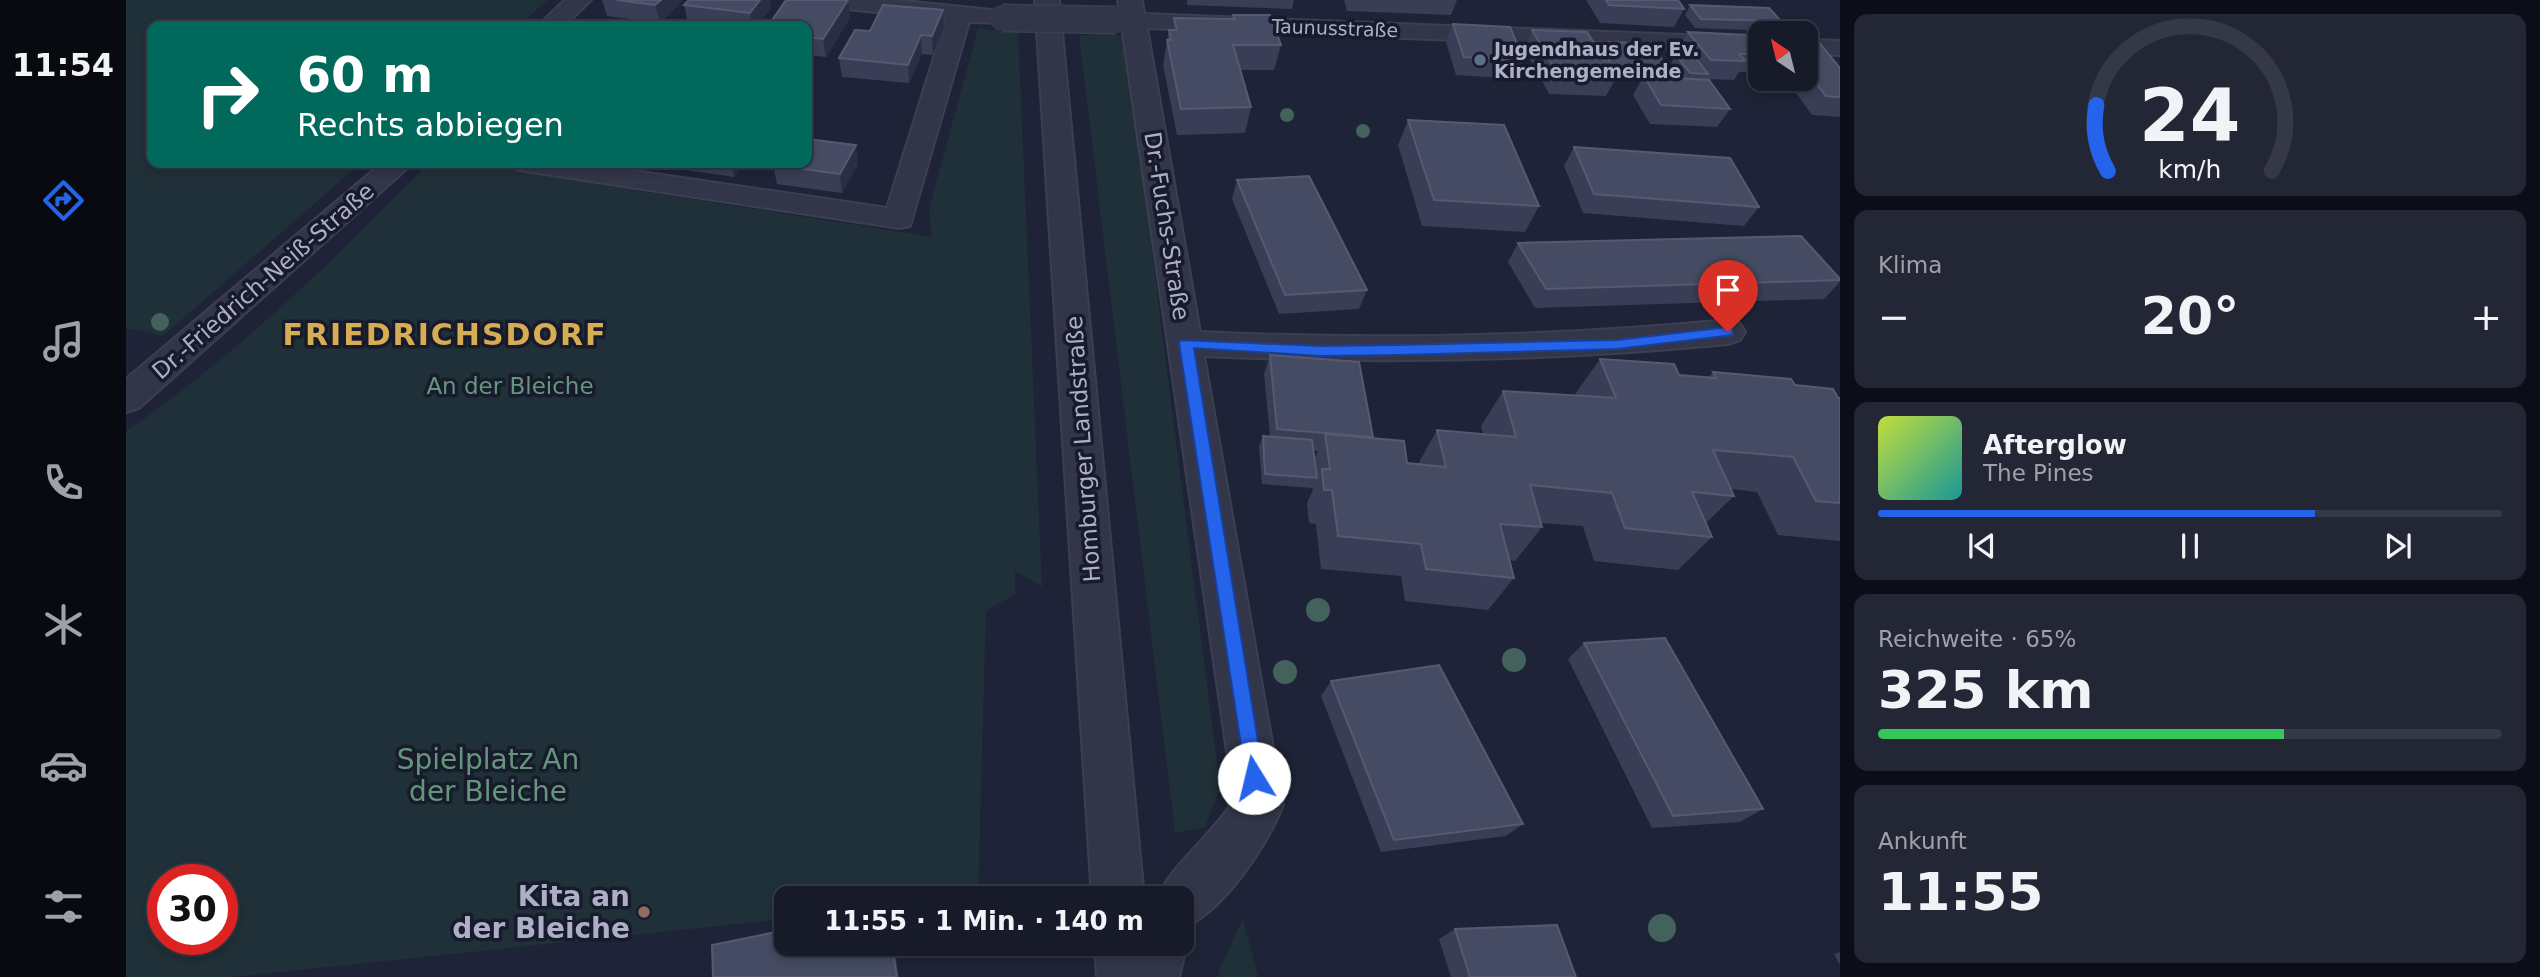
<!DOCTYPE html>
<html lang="de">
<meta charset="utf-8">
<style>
body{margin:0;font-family:"DejaVu Sans",sans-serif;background:#232735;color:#f1f3f6;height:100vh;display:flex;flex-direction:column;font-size:26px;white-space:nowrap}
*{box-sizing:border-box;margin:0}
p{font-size:23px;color:#9ea1a8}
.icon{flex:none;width:38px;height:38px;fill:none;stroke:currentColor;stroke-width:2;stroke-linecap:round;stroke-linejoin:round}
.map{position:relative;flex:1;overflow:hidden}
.sheet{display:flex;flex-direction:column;gap:14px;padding:14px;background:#0c0e17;width:700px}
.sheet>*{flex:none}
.banner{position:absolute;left:21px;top:21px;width:665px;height:147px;border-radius:14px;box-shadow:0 4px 10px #0003,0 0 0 2px #353846;background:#00695c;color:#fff;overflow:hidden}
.needle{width:46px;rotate:325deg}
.fabs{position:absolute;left:1622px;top:21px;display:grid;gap:14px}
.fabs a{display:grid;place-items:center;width:70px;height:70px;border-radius:14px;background:#161a29;box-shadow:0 4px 10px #0003,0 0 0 2px #353846;font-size:35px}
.speed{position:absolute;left:21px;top:864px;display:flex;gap:14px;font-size:35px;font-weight:700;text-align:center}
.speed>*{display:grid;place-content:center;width:91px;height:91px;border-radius:50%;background:#161a29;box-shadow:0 4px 10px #0003,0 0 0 2px #353846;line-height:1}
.speed .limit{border:10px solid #d22;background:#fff;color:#111}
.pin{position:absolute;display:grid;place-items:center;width:60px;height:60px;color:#fff;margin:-72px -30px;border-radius:50% 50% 50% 0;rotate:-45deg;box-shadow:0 0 7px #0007}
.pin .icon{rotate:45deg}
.me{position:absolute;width:77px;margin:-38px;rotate:351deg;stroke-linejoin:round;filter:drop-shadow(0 0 5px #0008)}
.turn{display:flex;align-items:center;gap:24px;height:147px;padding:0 35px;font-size:32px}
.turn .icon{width:91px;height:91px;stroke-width:2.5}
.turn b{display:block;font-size:49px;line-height:60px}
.big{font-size:52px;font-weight:800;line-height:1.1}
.sheet .card{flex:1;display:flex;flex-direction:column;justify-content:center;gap:10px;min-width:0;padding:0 24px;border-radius:14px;background:#232735}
.sheet .dial{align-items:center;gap:0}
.dial svg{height:182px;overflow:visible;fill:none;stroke:#353846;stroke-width:7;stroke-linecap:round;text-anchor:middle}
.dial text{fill:#f1f3f6;stroke:none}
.song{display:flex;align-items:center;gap:21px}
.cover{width:84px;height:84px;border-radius:10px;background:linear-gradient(135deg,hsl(70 70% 55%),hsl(180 70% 35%))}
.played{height:7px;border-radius:4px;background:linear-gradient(90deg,#2563eb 70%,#353846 70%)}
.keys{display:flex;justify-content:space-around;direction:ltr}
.heat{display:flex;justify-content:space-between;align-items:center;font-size:38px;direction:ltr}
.charge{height:10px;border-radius:5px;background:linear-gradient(90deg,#34c759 65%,#353846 0)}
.trip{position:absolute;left:648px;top:886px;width:420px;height:70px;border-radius:14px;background:#161a29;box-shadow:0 4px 10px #0003,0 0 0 2px #353846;font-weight:800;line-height:70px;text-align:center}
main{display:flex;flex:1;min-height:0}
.dock{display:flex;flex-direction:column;width:126px;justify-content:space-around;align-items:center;background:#090a10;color:#9ea1a8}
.dock .icon{width:49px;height:49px}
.dock .on{color:#2563eb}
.dock b{font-size:32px;color:#f1f3f6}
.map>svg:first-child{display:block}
</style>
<main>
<nav class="dock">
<b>11:54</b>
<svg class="icon on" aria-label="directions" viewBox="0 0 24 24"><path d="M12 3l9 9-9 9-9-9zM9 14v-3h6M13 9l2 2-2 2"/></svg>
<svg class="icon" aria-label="music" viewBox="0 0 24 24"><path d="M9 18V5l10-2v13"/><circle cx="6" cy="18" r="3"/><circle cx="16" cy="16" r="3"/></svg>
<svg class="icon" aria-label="phone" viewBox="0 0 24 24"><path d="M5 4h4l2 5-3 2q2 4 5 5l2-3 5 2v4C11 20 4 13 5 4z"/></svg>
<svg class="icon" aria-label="climate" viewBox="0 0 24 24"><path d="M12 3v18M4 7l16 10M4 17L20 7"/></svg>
<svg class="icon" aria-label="car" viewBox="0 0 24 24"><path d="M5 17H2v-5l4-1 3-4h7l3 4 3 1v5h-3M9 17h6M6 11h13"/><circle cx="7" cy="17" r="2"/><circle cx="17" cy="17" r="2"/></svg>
<svg class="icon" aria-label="filters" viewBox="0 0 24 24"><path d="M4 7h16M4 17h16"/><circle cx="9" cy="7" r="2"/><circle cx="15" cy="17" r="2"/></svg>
</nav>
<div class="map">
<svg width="1714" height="977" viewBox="0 0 1714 977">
<rect width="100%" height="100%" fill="#1e2337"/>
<path fill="#203038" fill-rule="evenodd" d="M 0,0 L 422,0 L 392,26 L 26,26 L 26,163 L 235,163 L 37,336 L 0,328 Z
M 852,29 L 892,31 L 916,587 L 889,571 L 889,594 L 860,611 L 852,898 L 660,898 L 660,919 L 106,977 L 0,977 L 0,431 C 111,355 209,259 303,163 L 338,163 L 806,237 L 803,209 ZM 37,880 L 96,880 L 96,940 L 37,940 Z
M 987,33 L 999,39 L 1094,788 L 1079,827 L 1049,833 L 953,35 Z
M 1117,918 L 1132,977 L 1092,977 L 1094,969 Z"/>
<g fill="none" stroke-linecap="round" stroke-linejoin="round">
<g stroke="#3b3f51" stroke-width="4">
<path id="minor" d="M 439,0 L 465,0 L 438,26 L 412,26 Z
M 688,0 L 768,0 L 876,11 L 884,13 L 888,18 L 884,23 L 843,22 L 784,226 L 773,228 L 399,171 L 389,169 L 385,163 L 455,163 L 761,208 L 820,19 L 700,7 L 692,5 Z
M 909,0 L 933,0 L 1018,898 L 966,898 Z
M 992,0 L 1016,0 L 1018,14 L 1634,38 L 1634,52 L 1021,28 L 1074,332 C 1251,340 1426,337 1602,320 L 1614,324 L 1619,332 L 1614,340 L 1602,344 C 1427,361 1253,364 1078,356 L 1157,805 C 1140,847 1098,911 1055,929 L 1061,943 L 1053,977 L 971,977 L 969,943 L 1055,943 L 1055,898 L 1031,898 C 1044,867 1087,834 1108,800 L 996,27 L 982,25 L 978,20 L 982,15 L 994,13 Z
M 1680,40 L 1714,41 L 1714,55 L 1680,54 Z
M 256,163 L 287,163 L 13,408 L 0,412 L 0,379 Z"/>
</g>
<use href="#minor" fill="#323648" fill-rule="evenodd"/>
<g stroke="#3b3f51" stroke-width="29" stroke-linecap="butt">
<path id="minor-bridge" d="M 876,18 L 990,20"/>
</g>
<use href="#minor-bridge" stroke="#323648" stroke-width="26"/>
</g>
<g fill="#44625c">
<circle cx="1161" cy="115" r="7"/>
<circle cx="1237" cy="131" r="7"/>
<circle cx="34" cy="322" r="9"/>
<circle cx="1192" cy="610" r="12"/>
<circle cx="1388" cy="660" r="12"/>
<circle cx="1159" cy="672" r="12"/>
<circle cx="1536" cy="928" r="14"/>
</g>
<path fill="#393e56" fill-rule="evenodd" d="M 476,0 L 557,0 L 534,23 L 481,16 Z
M 1061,0 L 1168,0 L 1166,9 L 1061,5 Z
M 1218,0 L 1331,0 L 1325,15 L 1221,11 Z
M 1460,0 L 1552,0 L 1558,9 L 1548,27 L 1474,23 Z
M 558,5 L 645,8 L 631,26 L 587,26 L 562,23 Z
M 1564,5 L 1655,21 L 1649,31 L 1569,28 L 1559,15 Z
M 1107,15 L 1155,45 L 1148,70 L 1114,70 L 1125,107 L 1119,133 L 1051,135 L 1037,65 L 1043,30 L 1047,30 L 1048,18 L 1106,19 Z
M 724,18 L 700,57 L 681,55 L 681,26 Z
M 1327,24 L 1398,61 L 1390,79 L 1330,75 L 1320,42 Z
M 818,28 L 807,55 L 796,54 L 783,83 L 716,77 L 713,58 L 744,31 Z
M 1406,30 L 1469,44 L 1470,42 L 1542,68 L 1536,77 L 1554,78 L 1544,65 L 1550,55 L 1555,56 L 1551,50 L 1562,32 L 1634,47 L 1634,64 L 1629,72 L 1613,72 L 1608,80 L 1579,79 L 1604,109 L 1591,127 L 1524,124 L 1507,95 L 1517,77 L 1489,76 L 1490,78 L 1480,96 L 1423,94 L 1398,48 Z
M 1680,41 L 1714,68 L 1714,117 L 1686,115 L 1660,79 L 1680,79 Z
M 1282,120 L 1413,206 L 1399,232 L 1296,226 L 1272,145 Z
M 1448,147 L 1633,207 L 1618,226 L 1457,213 L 1438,166 Z
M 545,163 L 618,163 L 608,177 L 546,168 Z
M 732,164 L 716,193 L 651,184 L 647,165 Z
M 1111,180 L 1241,290 L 1233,309 L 1153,314 L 1106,199 Z
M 1392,243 L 1714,279 L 1714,282 L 1698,299 L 1409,308 L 1382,262 Z
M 1144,355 L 1247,437 L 1246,438 L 1281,463 L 1292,464 L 1311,430 L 1357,434 L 1355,426 L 1377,391 L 1450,396 L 1449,394 L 1474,359 L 1553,375 L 1583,377 L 1587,372 L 1669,385 L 1714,398 L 1714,541 L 1652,535 L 1631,492 L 1605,489 L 1608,496 L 1580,523 L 1586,537 L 1552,570 L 1468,561 L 1457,526 L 1414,523 L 1416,527 L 1389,561 L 1383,560 L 1388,578 L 1362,610 L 1279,601 L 1275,576 L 1195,569 L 1190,524 L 1183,523 L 1181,503 L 1187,490 L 1186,488 L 1136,484 L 1133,446 L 1137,436 L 1144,436 L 1138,374 ZM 1187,451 L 1192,451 L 1188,459 Z
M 1458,643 L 1637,809 L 1614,822 L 1526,828 L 1442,659 Z
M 1205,681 L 1397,824 L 1380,836 L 1255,852 L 1195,696 Z
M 1329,929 L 1450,977 L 1325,977 L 1313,939 Z
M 1714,952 L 1714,965 L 1708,954 Z"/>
<path fill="#292e45" d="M 535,0 L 557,0 L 534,23 L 529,5 Z
M 634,0 L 644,0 L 645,8 L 631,26 L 626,26 L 624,13 Z
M 722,0 L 724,18 L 700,57 L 697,39 Z
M 817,10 L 818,28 L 807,55 L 806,36 Z
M 795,35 L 796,54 L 783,83 L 782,65 Z
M 730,145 L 732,164 L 716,193 L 714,174 Z
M 605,163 L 618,163 L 608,177 Z
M 766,943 L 769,943 L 773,977 L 771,977 Z"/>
<path fill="#454b62" stroke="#555a72" stroke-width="2" d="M 491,0 L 535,0 L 529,5 Z
M 563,0 L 634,0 L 624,13 L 558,5 Z
M 660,0 L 722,0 L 697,39 L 681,37 L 681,26 L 642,26 Z
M 1480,0 L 1552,0 L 1558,9 L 1483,5 Z
M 757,5 L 817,10 L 806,36 L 795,35 L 782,65 L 713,58 L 729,30 L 744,31 Z
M 1564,5 L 1643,8 L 1655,21 L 1575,19 Z
M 1107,15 L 1144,15 L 1155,45 L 1107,45 L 1125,107 L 1055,109 L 1041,40 L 1045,40 L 1043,30 L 1051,30 L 1048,18 L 1109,19 Z
M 1327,24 L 1384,27 L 1398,61 L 1338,57 Z
M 1406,30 L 1461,32 L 1490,78 L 1433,76 Z
M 1562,32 L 1622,35 L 1634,47 L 1634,54 L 1613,54 L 1620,61 L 1585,60 Z
M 1680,41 L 1692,41 L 1714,68 L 1714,97 L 1700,96 L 1680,70 Z
M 1470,42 L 1524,43 L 1542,68 L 1486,66 Z
M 1550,55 L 1568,56 L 1582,74 L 1564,73 Z
M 1518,76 L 1583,80 L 1604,109 L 1535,105 Z
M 1282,120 L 1378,125 L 1413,206 L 1308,200 Z
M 681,139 L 730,145 L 714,174 L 647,165 L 648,163 L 681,163 Z
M 1448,147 L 1604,158 L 1633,207 L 1468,194 Z
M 1183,176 L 1241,290 L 1159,295 L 1111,180 Z
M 1675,236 L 1714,279 L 1714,280 L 1420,289 L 1392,243 Z
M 1144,355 L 1233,362 L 1247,437 L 1151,429 Z
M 1474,359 L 1548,364 L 1553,375 L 1590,378 L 1587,372 L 1665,379 L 1669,385 L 1707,389 L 1712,398 L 1714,398 L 1714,503 L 1690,501 L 1667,457 L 1587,450 L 1608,496 L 1566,492 L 1586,537 L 1499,528 L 1486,493 L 1404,485 L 1416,527 L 1374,524 L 1388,578 L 1300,569 L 1295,544 L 1212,536 L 1206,490 L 1198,490 L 1196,469 L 1204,469 L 1199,434 L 1278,441 L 1281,463 L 1320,467 L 1311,430 L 1390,437 L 1377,391 L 1490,398 Z
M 1137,436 L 1186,440 L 1191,478 L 1139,474 Z
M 1539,638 L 1637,809 L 1547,816 L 1458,643 Z
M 1313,665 L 1397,824 L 1268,840 L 1205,681 Z
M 1431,925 L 1450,977 L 1344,977 L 1329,929 Z
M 660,930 L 660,943 L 766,943 L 771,977 L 587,977 L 586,945 Z"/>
<path fill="#2563eb" stroke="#184099" stroke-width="2" d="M 1602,327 L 1607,329 L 1607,335 L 1491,349 L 1272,355 L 1195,356 L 1068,348 L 1138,778 L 1135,784 L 1128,787 L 1121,784 L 1053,343 L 1055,340 L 1195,346 L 1272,345 L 1491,340 Z"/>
<circle fill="#5c6f8a" stroke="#181b2c" stroke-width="2.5" cx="1354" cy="60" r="7"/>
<circle fill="#8d6e63" stroke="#181b2c" stroke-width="2.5" cx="518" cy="912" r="7"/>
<g text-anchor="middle" stroke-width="7" stroke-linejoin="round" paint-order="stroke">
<g font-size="19" fill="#acafc5" stroke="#181b2c">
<text transform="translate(1209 28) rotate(2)" y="7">Taunusstraße</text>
</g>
<g font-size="19" font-weight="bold" fill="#acafc5" stroke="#181b2c" text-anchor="start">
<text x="1368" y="56">Jugendhaus der Ev.<tspan x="1368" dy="22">Kirchengemeinde</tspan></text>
</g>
<g font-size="23" fill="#acafc5" stroke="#181b2c">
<text transform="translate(1041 226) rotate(81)" y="8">Dr.-Fuchs-Straße</text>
<text transform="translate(137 281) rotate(-41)" y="8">Dr.-Friedrich-Neiß-Straße</text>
<text transform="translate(957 449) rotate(-94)" y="8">Homburger Landstraße</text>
</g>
<g font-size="23" fill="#63967b" stroke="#181b2c">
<text x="384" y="394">An der Bleiche</text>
</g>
<g font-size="28" fill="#63967b" stroke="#181b2c">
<text x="362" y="769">Spielplatz An<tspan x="362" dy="32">der Bleiche</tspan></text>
</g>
<g font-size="28" font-weight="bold" fill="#acafc5" stroke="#181b2c" text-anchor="end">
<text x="504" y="906">Kita an<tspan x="504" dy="32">der Bleiche</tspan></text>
</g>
<g font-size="30" font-weight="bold" letter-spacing="2" fill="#d7ad54" stroke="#181b2c">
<text x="319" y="345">FRIEDRICHSDORF</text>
</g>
</g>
</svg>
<div class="fabs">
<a><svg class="needle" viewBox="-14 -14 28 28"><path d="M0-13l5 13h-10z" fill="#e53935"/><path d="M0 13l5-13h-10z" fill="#9ea1a8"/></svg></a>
</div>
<div class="speed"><div class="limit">30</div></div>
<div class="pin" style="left:1602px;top:332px;background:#d93025"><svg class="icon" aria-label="arrive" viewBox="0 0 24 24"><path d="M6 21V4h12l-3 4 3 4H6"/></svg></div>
<svg class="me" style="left:1128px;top:778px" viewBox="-20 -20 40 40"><circle r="19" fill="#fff"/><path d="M0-13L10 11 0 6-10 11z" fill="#2563eb"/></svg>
<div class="trip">11:55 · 1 Min. · 140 m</div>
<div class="banner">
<div class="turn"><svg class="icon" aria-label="right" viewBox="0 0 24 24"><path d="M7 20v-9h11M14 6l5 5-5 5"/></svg><div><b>60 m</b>Rechts abbiegen</div></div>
</div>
</div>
<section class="sheet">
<div class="card dial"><svg viewBox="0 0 100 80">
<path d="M14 69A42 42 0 1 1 86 69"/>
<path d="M14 69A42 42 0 0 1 9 40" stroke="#2563eb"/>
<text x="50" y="56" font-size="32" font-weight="700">24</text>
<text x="50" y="72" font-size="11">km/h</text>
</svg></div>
<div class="card"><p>Klima</p>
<div class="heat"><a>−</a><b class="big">20°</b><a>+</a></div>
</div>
<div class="card">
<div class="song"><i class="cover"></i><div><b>Afterglow</b><p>The Pines</p></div></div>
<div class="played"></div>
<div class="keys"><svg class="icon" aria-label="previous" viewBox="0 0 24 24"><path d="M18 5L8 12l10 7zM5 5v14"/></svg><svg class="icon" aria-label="pause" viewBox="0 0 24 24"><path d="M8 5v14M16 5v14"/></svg><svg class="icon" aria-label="next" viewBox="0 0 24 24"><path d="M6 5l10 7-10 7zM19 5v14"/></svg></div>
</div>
<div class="card"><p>Reichweite · 65%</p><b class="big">325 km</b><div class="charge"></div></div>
<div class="card"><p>Ankunft</p><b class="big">11:55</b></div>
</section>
</main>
